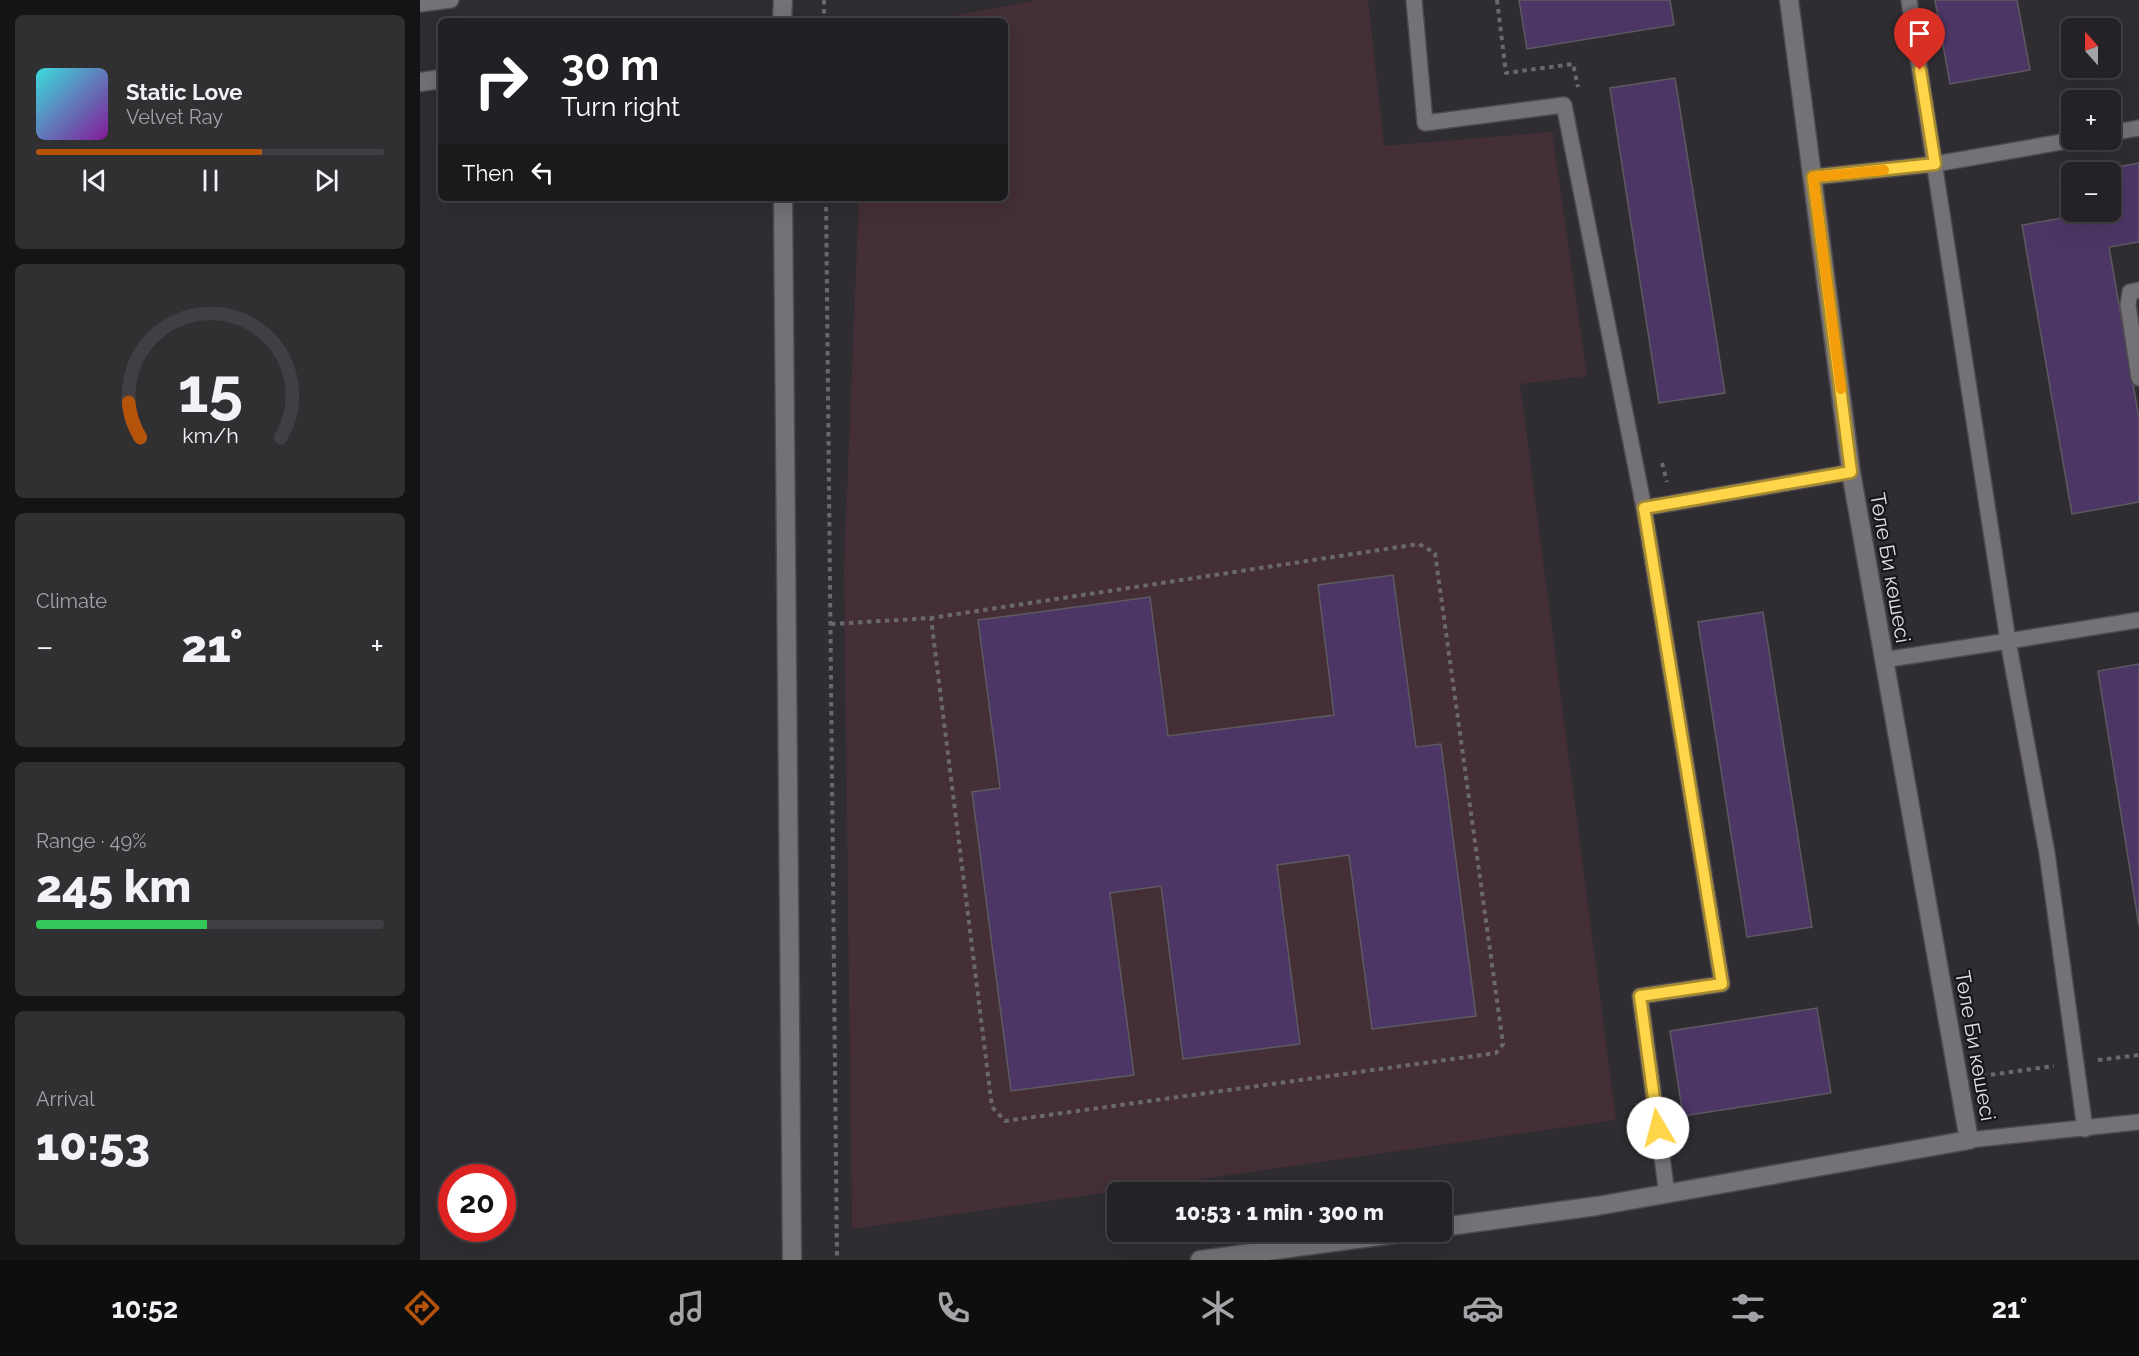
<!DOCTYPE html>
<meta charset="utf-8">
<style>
body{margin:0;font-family:Raleway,sans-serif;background:#302f32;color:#f1f3f6;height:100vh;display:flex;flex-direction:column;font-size:22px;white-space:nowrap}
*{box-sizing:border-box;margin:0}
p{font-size:20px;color:#a3a4a7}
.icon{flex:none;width:33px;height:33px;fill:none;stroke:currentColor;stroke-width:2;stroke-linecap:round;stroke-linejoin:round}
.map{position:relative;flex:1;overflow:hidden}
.side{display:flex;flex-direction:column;gap:15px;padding:15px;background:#141315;width:420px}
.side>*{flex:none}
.guide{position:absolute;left:18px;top:18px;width:570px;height:183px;border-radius:9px;box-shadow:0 6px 24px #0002,0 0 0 2px #413f43;background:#202124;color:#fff;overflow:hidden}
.needle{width:39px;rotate:339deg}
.controls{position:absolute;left:1641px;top:18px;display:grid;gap:12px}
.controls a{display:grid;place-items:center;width:60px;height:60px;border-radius:9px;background:#242226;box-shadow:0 6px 24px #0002,0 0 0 2px #413f43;font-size:30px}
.speed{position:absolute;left:18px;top:1164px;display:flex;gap:12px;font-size:30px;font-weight:700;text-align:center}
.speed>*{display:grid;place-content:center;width:78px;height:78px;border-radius:50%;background:#242226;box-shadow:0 6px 24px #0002,0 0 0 2px #413f43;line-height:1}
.speed .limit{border:9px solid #d22;background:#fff;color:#111}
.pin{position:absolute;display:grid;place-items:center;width:51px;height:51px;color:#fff;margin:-62px -26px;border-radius:50% 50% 50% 0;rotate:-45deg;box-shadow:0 0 6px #0007}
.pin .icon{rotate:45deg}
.me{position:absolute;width:66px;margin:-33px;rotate:352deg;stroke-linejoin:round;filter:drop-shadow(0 0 4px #0008)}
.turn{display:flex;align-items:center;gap:21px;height:126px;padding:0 24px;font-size:27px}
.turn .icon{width:78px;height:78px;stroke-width:2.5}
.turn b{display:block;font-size:42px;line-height:51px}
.then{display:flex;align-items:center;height:57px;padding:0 24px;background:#0003;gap:12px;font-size:22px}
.big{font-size:45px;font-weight:800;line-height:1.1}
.side .widget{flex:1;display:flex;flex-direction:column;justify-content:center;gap:9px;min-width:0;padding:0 21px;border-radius:9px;background:#302f32}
.side .dial{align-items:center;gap:0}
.dial svg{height:156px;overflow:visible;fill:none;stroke:#413f43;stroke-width:7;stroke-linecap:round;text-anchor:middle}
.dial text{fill:#f1f3f6;stroke:none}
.song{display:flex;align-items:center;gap:18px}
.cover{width:72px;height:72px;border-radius:9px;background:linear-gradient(135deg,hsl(180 70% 55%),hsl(290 70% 35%))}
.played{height:6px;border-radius:3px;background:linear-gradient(90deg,#b45309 65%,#413f43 65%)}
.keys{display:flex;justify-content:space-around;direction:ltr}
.heat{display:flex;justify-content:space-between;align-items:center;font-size:33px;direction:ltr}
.charge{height:9px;border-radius:4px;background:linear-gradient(90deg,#34c759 49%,#413f43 0)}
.trip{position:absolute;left:687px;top:1182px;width:345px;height:60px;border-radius:9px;background:#242226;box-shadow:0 6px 24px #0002,0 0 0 2px #413f43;font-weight:800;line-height:60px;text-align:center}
.tabs{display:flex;height:96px;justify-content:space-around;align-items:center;background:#0e0e0f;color:#a3a4a7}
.tabs .icon{width:42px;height:42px}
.tabs .selected{color:#b45309}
.tabs b{font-size:27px;color:#f1f3f6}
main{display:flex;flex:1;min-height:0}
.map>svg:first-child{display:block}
</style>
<main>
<section class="side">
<div class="widget">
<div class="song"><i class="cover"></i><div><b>Static Love</b><p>Velvet Ray</p></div></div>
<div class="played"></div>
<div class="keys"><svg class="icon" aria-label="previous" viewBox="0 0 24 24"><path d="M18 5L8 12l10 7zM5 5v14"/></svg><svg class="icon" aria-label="pause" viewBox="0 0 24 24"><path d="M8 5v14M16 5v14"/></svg><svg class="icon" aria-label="next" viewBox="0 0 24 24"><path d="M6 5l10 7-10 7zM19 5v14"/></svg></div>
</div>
<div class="widget dial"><svg viewBox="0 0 100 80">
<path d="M14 69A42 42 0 1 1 86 69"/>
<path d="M14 69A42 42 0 0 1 8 51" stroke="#b45309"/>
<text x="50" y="56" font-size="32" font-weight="700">15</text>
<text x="50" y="72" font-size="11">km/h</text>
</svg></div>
<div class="widget"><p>Climate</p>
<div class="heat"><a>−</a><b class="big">21°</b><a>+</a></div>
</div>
<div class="widget"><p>Range · 49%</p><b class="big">245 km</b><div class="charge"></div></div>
<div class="widget"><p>Arrival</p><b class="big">10:53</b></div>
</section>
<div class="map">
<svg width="1719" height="1260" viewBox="0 0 1719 1260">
<rect width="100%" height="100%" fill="#302d32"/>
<path fill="#432f35" d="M 618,0 L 948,0 L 964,146 L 1132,132 L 1167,376 L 1100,384 L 1196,1120 L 432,1229 L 424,568 L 439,198 L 585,198 L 585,21 L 504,21 Z"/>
<path fill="#4c3666" stroke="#5d5a60" stroke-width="1.5" d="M 1099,0 L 1250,0 L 1254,25 L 1107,49 Z
M 1515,0 L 1597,0 L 1610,70 L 1530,84 Z
M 1255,78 L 1305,393 L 1239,403 L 1190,88 Z
M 1719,163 L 1719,242 L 1689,247 L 1719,418 L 1719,502 L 1652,514 L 1602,225 L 1676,212 L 1690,212 L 1690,172 L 1674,172 L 1673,171 Z
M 973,575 L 996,747 L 1021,744 L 1056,1016 L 952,1029 L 929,855 L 857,865 L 880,1044 L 763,1059 L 741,886 L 690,893 L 714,1075 L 591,1091 L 552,792 L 580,788 L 558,620 L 730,597 L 748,736 L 914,715 L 898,585 Z
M 1343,612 L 1392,927 L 1327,937 L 1278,622 Z
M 1719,664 L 1719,926 L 1678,671 Z
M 1397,1008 L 1411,1093 L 1263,1116 L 1250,1031 Z"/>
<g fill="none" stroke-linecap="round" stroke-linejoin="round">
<g stroke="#4c494e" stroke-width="18">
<path id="lane" d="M 994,0 L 1005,123 L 1144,105 L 1224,508 L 1302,984 L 1220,996 L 1247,1194
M 0,4 L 31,0
M 1690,133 L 1719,128
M 1393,177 L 1515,164 L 1653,140
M 1719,290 L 1710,292 L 1708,305 L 1719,378
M 1224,508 L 1431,472
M 1463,660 L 1588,641 L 1489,0
M 1665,1129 L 1627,853 L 1588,641 L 1719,620
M 1549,1140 L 1719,1122"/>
</g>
<g stroke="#4c494e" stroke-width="21">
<path id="street" d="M 362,21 L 363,0
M 0,82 L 21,79
M 363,198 L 372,1260
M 1022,1227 L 1177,1206 L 1549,1140 L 1431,472 L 1369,0
M 780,1260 L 989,1232"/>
</g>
<path stroke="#6b686d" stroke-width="4" stroke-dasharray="4.5 4.5" stroke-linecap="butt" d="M 404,0 L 404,21
M 1077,0 L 1086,73 L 1153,64 L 1158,87
M 406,198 L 417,1260
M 1242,463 L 1247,482
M 411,624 L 511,618 L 999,544 L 1015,553 L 1083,1044 L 1076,1053 L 585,1121 L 572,1107 L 511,618
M 1678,1060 L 1719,1055
M 1562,1076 L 1634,1066"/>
<use href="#lane" stroke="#747177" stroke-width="15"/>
<use href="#street" stroke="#747177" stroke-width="18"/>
</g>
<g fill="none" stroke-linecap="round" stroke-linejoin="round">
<g stroke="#a68a30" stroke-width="15">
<path id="route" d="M 1238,1128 L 1220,996 L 1302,984 L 1224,508 L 1431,472 L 1393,177 L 1515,164 L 1500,70"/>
</g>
<use href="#route" stroke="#ffd54a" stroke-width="10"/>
<path stroke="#f59e0b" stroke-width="10" d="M 1421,389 L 1393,177 L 1464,170"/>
</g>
<g text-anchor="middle" stroke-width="4.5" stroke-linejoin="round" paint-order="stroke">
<g font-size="21" fill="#e0dee2" stroke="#171618">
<text transform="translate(1470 568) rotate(80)" y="7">Төле Би көшесі</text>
<text transform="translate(1555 1046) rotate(80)" y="7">Төле Би көшесі</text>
</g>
</g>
</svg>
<div class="controls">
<a><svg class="needle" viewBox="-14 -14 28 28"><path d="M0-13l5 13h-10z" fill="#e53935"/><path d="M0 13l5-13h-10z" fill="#a3a4a7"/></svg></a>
<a>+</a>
<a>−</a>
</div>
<div class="speed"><div class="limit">20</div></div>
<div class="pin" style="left:1500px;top:70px;background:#d93025"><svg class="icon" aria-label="arrive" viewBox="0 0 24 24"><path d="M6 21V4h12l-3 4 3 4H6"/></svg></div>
<svg class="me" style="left:1238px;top:1128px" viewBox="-20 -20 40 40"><circle r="19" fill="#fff"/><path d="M0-13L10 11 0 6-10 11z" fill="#ffd54a"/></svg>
<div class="trip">10:53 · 1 min · 300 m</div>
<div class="guide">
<div class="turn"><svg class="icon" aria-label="right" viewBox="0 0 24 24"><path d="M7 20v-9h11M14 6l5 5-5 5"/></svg><div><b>30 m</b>Turn right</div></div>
<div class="then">Then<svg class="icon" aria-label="left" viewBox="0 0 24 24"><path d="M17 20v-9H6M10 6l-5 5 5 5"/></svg></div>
</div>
</div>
</main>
<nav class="tabs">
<b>10:52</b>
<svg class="icon selected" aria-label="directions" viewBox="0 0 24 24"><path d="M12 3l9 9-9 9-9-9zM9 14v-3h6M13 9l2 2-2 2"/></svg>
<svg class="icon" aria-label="music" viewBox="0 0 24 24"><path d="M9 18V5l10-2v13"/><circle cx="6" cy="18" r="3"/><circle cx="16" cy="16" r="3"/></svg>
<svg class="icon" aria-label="phone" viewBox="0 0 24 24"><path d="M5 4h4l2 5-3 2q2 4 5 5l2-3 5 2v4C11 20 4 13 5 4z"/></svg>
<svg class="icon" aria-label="climate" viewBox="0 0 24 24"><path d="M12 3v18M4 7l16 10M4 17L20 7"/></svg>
<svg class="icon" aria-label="car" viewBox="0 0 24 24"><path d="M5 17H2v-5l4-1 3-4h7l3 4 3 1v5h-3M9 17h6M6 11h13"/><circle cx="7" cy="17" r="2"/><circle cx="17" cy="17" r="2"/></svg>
<svg class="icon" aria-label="filters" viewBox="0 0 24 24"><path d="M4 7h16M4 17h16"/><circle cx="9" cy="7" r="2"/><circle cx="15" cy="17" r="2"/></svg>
<b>21°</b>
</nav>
